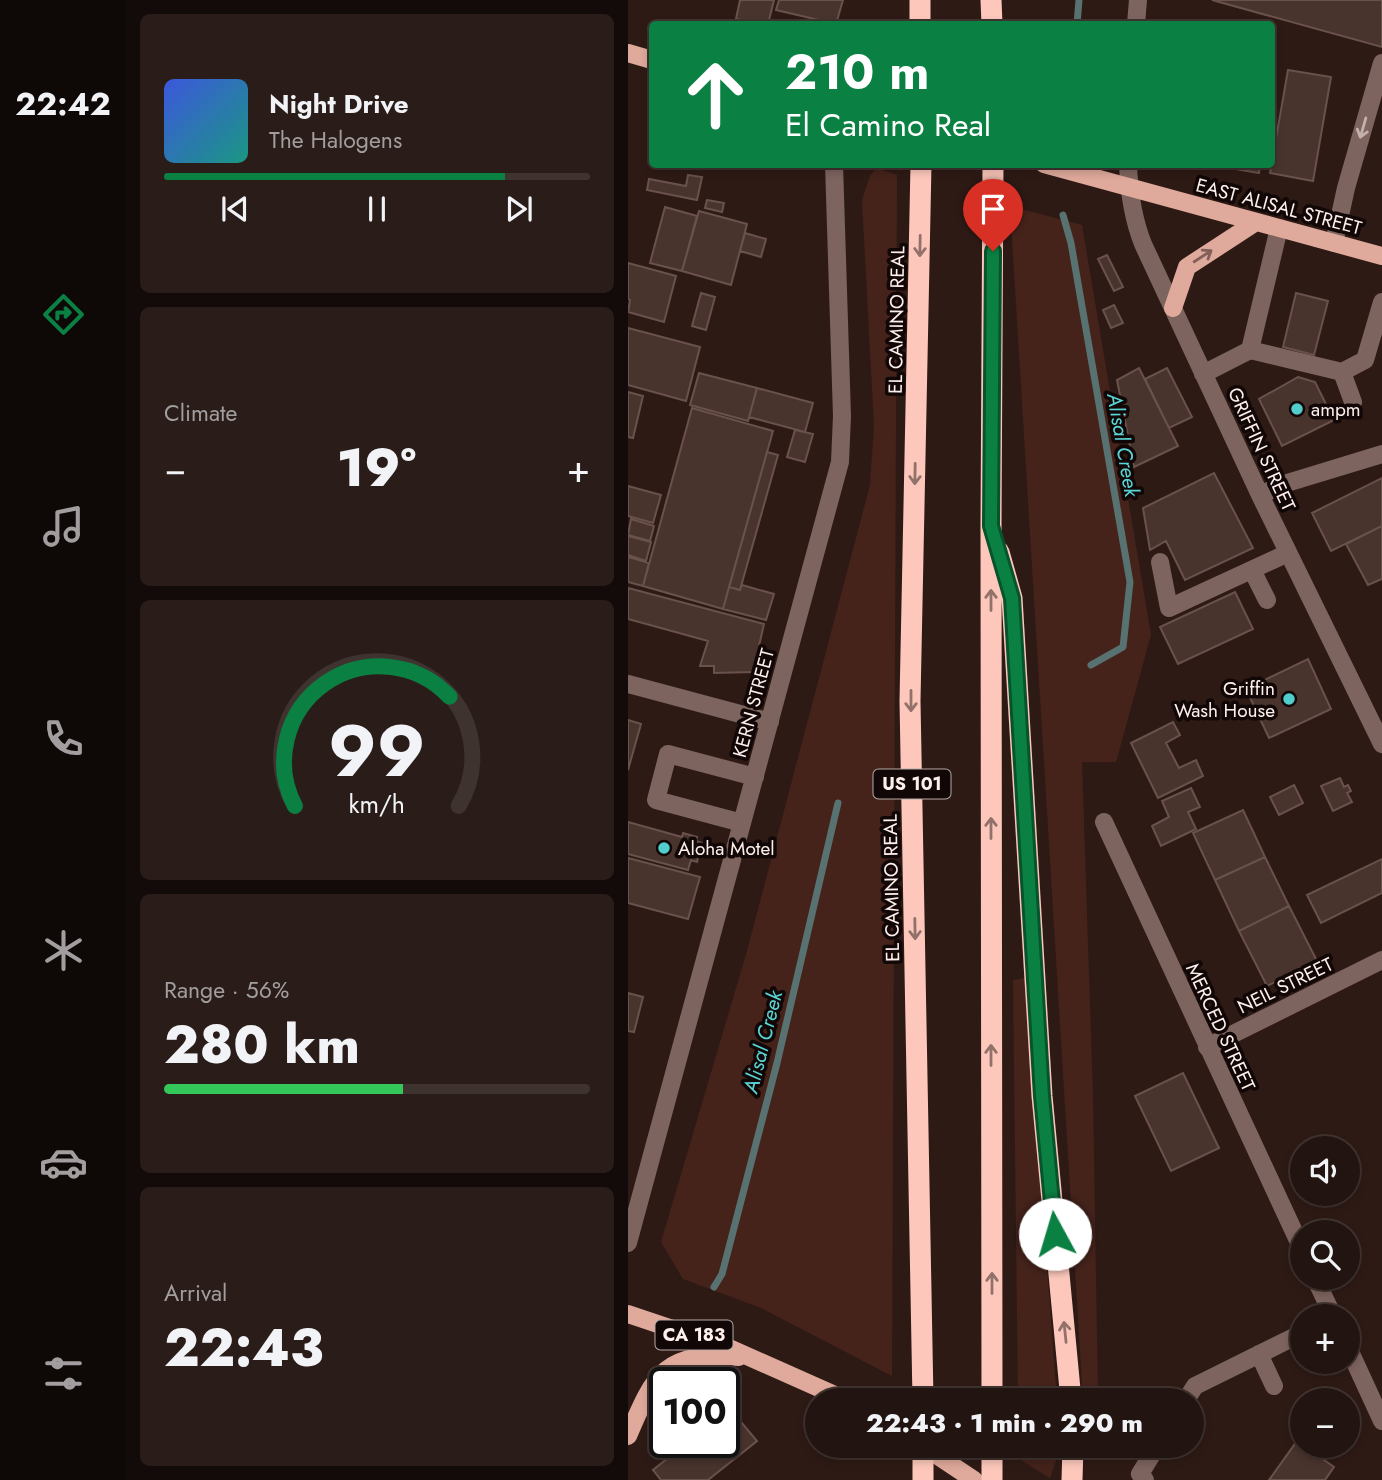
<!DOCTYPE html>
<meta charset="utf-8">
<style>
body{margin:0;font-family:Jost,sans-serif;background:#2a1d19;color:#f1f3f6;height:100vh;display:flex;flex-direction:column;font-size:26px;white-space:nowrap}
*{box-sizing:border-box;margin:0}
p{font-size:23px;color:#a29e9f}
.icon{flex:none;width:38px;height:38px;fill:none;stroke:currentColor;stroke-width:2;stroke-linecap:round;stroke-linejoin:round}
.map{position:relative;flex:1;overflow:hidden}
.panel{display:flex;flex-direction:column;gap:14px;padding:14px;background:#130b09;width:502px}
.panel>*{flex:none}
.hud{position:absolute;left:21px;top:21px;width:626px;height:147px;border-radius:7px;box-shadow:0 4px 10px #0003,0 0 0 2px #3f3330;background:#0b8043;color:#fff;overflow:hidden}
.fabs{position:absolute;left:662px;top:1136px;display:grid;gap:14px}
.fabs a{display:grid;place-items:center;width:70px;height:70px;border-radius:50%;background:#221410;box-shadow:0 4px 10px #0003,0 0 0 2px #3f3330;font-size:35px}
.speed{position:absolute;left:21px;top:1367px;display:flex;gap:14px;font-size:35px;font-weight:700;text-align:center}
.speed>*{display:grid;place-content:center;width:91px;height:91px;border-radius:50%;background:#221410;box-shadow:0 4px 10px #0003,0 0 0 2px #3f3330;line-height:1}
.speed .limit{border:4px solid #111;border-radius:10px;background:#fff;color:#111}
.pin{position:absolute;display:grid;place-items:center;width:60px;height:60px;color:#fff;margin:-72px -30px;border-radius:50% 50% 50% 0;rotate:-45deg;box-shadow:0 0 7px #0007}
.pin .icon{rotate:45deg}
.me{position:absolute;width:77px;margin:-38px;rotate:354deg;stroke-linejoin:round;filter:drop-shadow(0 0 5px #0008)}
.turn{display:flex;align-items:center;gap:24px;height:147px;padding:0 21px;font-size:32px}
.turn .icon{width:91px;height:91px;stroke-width:2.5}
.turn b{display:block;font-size:49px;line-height:60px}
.big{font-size:52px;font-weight:800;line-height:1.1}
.panel .widget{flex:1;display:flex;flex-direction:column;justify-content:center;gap:10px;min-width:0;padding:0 24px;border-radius:10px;background:#2a1d19}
.panel .dial{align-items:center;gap:0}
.dial svg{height:182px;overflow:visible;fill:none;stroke:#3f3330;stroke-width:7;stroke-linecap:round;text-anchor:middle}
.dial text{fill:#f1f3f6;stroke:none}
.song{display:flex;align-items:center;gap:21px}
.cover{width:84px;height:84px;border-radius:10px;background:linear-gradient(135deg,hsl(230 70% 55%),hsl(170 70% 35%))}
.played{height:7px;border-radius:4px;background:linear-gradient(90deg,#0b8043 80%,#3f3330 80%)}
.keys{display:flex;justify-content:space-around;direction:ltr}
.heat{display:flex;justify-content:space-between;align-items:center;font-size:38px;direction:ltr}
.charge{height:10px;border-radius:5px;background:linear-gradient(90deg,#34c759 56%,#3f3330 0)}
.trip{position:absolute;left:177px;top:1388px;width:399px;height:70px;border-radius:35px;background:#221410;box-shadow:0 4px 10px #0003,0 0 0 2px #3f3330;font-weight:800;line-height:70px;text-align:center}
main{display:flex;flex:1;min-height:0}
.tab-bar{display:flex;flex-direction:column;width:126px;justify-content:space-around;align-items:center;background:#0e0806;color:#a29e9f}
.tab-bar .icon{width:49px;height:49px}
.tab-bar .active{color:#0b8043}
.tab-bar b{font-size:32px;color:#f1f3f6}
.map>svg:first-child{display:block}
</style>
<main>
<nav class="tab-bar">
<b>22:42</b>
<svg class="icon active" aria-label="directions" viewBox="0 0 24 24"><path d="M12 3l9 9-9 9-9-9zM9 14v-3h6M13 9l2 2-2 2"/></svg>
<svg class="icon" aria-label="music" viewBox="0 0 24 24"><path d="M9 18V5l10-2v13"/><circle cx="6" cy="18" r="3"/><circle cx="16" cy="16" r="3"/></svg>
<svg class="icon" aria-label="phone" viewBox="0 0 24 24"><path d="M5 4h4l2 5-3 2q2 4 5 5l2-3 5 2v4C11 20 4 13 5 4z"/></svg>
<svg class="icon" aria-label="climate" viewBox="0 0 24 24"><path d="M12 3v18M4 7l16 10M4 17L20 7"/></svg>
<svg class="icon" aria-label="car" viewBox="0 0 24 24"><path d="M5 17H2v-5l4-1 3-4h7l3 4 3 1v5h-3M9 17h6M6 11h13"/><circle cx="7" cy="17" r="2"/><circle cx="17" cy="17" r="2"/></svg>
<svg class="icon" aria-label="filters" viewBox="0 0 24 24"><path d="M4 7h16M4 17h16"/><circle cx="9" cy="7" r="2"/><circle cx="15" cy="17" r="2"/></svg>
</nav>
<section class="panel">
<div class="widget">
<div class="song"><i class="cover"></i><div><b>Night Drive</b><p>The Halogens</p></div></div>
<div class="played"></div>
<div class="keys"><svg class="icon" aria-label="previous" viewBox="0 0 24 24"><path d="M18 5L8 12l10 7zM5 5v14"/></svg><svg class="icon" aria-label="pause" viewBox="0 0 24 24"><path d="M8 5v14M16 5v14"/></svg><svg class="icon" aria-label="next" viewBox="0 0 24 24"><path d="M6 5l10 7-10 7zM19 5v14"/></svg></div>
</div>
<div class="widget"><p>Climate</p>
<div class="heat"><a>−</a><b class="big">19°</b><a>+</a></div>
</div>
<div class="widget dial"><svg viewBox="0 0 100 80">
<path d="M14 69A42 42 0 1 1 86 69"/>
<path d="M14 69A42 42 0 0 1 82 21" stroke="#0b8043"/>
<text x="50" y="56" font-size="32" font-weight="700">99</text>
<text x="50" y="72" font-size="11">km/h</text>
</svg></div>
<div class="widget"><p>Range · 56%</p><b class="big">280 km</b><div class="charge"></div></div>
<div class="widget"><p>Arrival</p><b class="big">22:43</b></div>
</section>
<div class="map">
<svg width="754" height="1480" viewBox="0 0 754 1480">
<rect width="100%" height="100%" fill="#2e1a15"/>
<path fill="#45231b" d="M 248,168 L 269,175 L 264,1376 L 133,1308 L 55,1279 L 33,1242 L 119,951 L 242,485 L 246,426 L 234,200 L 242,176 Z
M 382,206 L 454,225 L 523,635 L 488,762 L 454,762 L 465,1097 L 470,1400 L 455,1400 Z
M 397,978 L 429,1400 L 390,1400 L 385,980 Z
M 391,1446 L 430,1446 L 429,1458 L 422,1478 L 391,1459 Z"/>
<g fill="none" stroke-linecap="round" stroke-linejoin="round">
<path stroke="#587272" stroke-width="7" d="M 449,24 L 451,0
M 435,215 L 443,243 L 502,582 L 495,647 L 463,665
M 86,1287 L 94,1274 L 149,1063 L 210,803"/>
</g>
<path fill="#49332d" stroke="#6a524c" stroke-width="2" d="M 112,0 L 146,0 L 140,24 L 108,19 Z
M 151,0 L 215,0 L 208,24 L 148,10 Z
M 584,0 L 754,0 L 754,47 Z
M 660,70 L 703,77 L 685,181 L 642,173 Z
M 605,164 L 632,164 L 631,173 L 608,169 Z
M 60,175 L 74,177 L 69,200 L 19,190 L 21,179 L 58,186 Z
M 79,200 L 96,203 L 94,212 L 77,208 Z
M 37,207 L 69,216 L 54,271 L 22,263 Z
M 71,211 L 119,224 L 103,285 L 54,271 Z
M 117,233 L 138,239 L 133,257 L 112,251 Z
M 479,255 L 495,287 L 486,291 L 470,259 Z
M 0,263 L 48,276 L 36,322 L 0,312 L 2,300 L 0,299 Z
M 73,293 L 87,297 L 78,330 L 64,326 Z
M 668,293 L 700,301 L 686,355 L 655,347 Z
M 486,305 L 495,323 L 483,328 L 475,310 Z
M 0,328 L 72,347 L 58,401 L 0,385 Z
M 511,368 L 550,446 L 506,467 L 489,380 Z
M 539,368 L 564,417 L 541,428 L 517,379 Z
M 71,373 L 129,388 L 120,421 L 62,405 Z
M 670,377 L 687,382 L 706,420 L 654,446 L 631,399 Z
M 129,388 L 185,403 L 177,432 L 121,417 Z
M 0,392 L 15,396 L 5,438 L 0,437 Z
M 64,408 L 145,431 L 95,609 L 15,586 Z
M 167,430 L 185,434 L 177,462 L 159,457 Z
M 139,452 L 150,455 L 112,590 L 101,587 Z
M 586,473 L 625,548 L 557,580 L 538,541 L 522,550 L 515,508 Z
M 754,478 L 754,526 L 703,551 L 684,513 Z
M 0,486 L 33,495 L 25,523 L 0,516 Z
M 3,519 L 26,526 L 22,541 L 0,535 Z
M 754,526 L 754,579 L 740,585 L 718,544 Z
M 0,536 L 23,542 L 18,561 L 0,555 Z
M 0,557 L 21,563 L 15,586 L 0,582 Z
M 114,585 L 146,594 L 138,620 L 95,609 L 101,587 L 112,590 Z
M 0,588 L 136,624 L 125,672 L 86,673 L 86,666 L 72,666 L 80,641 L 0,619 Z
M 607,592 L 625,629 L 550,664 L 532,627 Z
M 680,659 L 703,709 L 641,738 L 618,689 Z
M 0,720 L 13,724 L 0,770 Z
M 545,722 L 552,735 L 538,743 L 551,768 L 568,760 L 575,776 L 530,798 L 503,743 Z
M 712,778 L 716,787 L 720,785 L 723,791 L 719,793 L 724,802 L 705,811 L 693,786 Z
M 666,785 L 675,803 L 651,815 L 642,797 Z
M 563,788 L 572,807 L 560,812 L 568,829 L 533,846 L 524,826 L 541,817 L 534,801 Z
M 615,810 L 637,857 L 587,880 L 565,833 Z
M 0,822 L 54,837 L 55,833 L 69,837 L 68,841 L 74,843 L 69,862 L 63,860 L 60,870 L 0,854 Z
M 637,857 L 661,906 L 611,931 L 587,880 Z
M 0,858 L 72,877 L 60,919 L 0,903 Z
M 754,859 L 754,893 L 693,923 L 679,895 Z
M 661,906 L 689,961 L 639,986 L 611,931 Z
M 0,993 L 15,997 L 6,1032 L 0,1031 Z
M 555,1073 L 591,1148 L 543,1171 L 507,1096 Z
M 98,1404 L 129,1441 L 80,1480 L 33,1480 L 25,1470 L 60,1442 L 96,1442 L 96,1405 Z
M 669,1441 L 706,1467 L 697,1480 L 641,1480 Z"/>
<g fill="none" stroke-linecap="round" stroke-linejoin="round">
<path stroke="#7e645e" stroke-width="18" d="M 508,24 L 510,0
M 500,164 C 501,191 505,219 515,244 L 632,495 L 754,744
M 706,243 L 718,188 L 754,63
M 622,350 L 714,372 L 725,402
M 714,372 L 737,360 L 754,302
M 575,374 L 622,350 L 651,228
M 632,495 L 659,483 L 754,454
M 532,562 L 541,608 L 660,553
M 624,570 L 639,600
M 0,684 L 142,722
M 476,822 L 674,1249
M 114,823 L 28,800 L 40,754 L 127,777
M 579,1047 L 754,960
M 0,1243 L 212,462 L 214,416 L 206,164
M 687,1278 L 705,1316
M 719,1345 L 754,1421
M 631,1354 L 646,1386
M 558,1400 L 567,1386 L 674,1333
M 517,1480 L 512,1474 L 529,1446"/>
<path stroke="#dfa99b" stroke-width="18" d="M 0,53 L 24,60
M 416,164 L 754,256
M 545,308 L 559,267 L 628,222
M 0,1314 L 101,1348 L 218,1400
M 0,1436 C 27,1373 36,1351 111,1357
M 295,1446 L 346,1480"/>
<path stroke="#fdc8bb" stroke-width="21" d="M 292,0 L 292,24
M 363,0 L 364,24
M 293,164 L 282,701 L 295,1400
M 371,552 L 384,598 L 414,1096 L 443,1400
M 364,1400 L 363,526 L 365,164
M 295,1480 L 295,1446
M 364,1480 L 364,1446
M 444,1480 L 445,1446"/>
</g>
<defs><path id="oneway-shaft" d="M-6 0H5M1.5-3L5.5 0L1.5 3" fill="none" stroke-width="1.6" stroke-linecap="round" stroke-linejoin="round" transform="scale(1.75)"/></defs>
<use stroke="#c4b0ac" href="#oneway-shaft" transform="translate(735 128) rotate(106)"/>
<g stroke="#92716a">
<use href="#oneway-shaft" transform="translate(292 246) rotate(91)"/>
<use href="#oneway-shaft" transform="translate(287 474) rotate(91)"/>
<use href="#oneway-shaft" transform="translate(363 600) rotate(-90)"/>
<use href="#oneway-shaft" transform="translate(283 701) rotate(90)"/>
<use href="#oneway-shaft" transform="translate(363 828) rotate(-90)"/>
<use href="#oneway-shaft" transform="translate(287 929) rotate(89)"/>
<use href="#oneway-shaft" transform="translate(363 1055) rotate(-90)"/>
<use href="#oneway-shaft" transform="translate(364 1283) rotate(-90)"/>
<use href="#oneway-shaft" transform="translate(437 1332) rotate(-96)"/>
</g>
<use stroke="#826058" href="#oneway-shaft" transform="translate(575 256) rotate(-33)"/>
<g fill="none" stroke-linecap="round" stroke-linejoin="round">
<g stroke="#07532c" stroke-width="18">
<path id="route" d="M 365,251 L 363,526 L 384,598 L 414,1096 L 427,1234"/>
</g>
<use href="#route" stroke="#0b8043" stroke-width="12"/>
</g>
<g fill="#52cdce" stroke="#100706" stroke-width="2.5">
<circle cx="669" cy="409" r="7"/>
<circle cx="661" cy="699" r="7"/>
<circle cx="36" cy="848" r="7"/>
</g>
<g text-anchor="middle" stroke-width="7" stroke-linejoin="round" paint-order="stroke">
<g fill="#100706" stroke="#b7a9a7" stroke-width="2">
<rect x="245.5" y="769.5" width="77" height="29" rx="5"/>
<rect x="27.5" y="1320.5" width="77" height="29" rx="5"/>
</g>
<g font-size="18" font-weight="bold" fill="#feefec">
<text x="284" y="790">US 101</text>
<text x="66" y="1341">CA 183</text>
</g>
<g font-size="19" fill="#feefec" stroke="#100706">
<text transform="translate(651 206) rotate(15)" y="7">EAST ALISAL STREET</text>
<text transform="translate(268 320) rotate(-89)" y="7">EL CAMINO REAL</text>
<text transform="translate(634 449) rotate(65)" y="7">GRIFFIN STREET</text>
<text transform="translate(125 703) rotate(-75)" y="7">KERN STREET</text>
<text transform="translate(263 888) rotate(-91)" y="7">EL CAMINO REAL</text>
<text transform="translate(657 985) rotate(-26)" y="7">NEIL STREET</text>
<text transform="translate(593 1027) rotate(65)" y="7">MERCED STREET</text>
</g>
<g font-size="19" fill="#feefec" stroke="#100706" text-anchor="start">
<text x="683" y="416">ampm</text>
<text x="647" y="695" text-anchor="end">Griffin<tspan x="647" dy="22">Wash House</tspan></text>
<text x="50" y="855">Aloha Motel</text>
</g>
<g font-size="21" font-style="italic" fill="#5ad5d6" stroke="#100706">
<text transform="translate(495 445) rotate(80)" y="7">Alisal Creek</text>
<text transform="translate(135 1042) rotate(-76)" y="7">Alisal Creek</text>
</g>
</g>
</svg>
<div class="fabs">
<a><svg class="icon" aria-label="sound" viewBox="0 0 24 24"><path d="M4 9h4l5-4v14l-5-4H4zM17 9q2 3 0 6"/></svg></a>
<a><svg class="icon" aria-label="search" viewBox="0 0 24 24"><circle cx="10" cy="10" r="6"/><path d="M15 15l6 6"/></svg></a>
<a>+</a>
<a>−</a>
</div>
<div class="speed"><div class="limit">100</div></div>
<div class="pin" style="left:365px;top:251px;background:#d93025"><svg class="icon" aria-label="arrive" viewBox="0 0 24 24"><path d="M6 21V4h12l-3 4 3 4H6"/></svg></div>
<svg class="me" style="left:427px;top:1234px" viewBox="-20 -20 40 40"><circle r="19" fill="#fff"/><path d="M0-13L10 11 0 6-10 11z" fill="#0b8043"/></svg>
<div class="trip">22:43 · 1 min · 290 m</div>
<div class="hud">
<div class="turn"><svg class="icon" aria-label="ahead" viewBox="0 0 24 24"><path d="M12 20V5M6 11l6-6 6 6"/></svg><div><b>210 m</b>El Camino Real</div></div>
</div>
</div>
</main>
